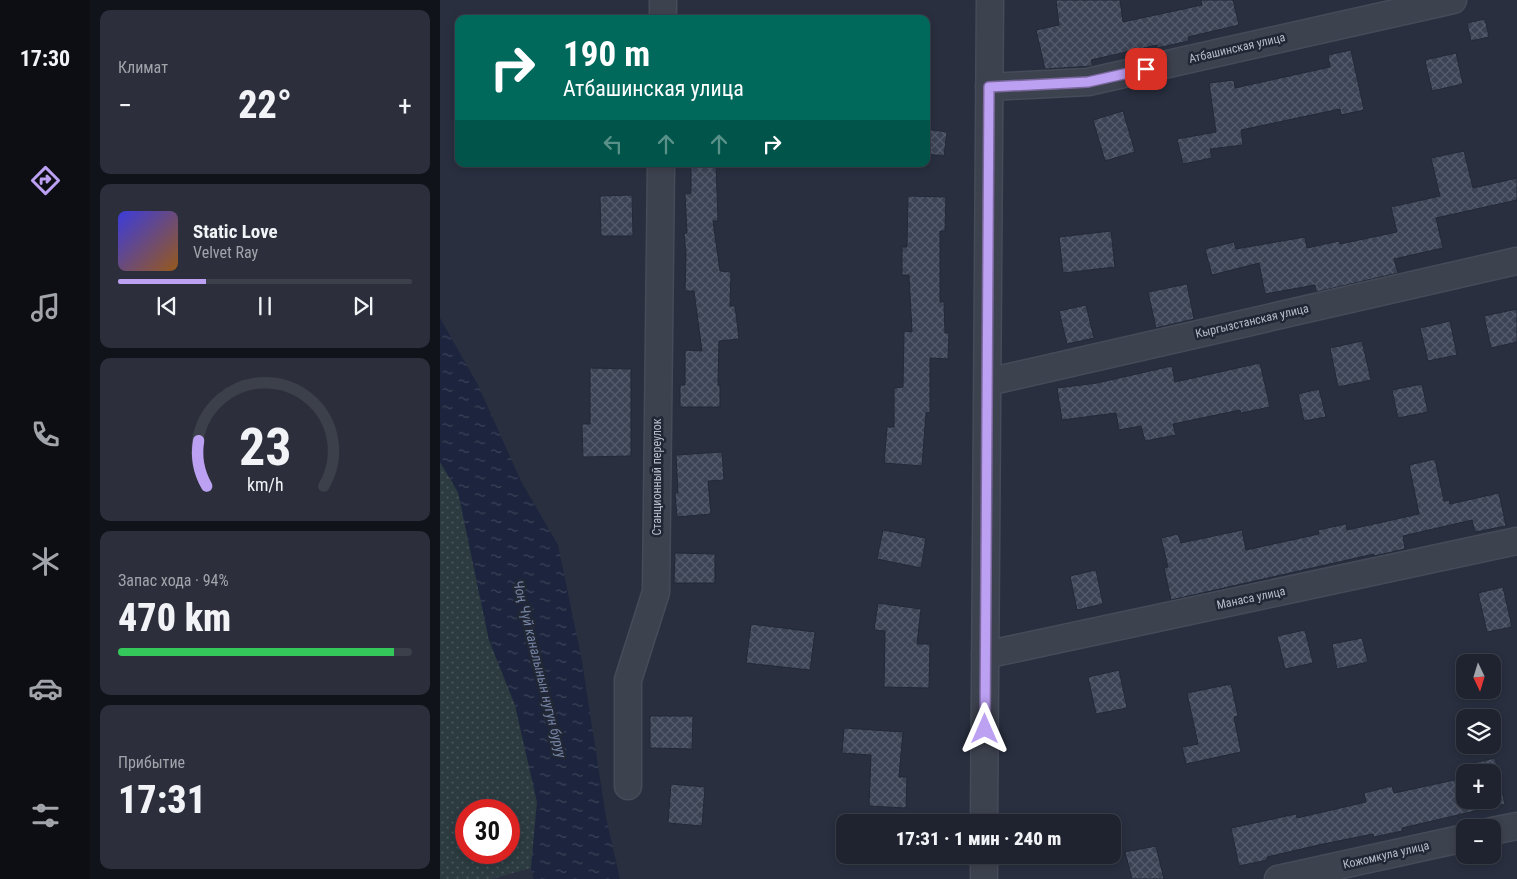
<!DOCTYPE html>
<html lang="ru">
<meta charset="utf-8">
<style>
body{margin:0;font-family:"Roboto Condensed",sans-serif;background:#2c2f3b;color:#f1f3f6;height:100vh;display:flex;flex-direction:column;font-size:19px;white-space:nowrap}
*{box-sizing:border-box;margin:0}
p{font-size:16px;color:#a1a4aa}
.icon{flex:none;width:28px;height:28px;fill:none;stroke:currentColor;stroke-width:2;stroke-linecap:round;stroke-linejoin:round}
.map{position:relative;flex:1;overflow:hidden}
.drawer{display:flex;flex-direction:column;gap:10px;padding:10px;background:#11131a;width:350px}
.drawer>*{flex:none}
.guide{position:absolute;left:15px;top:15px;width:475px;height:152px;border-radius:10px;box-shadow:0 2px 8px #0003,0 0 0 1px #3c404b;background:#00695c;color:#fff;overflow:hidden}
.needle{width:32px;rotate:176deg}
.tools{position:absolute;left:1016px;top:654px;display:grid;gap:10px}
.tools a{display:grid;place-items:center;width:45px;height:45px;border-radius:10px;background:#1f232f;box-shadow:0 2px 8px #0003,0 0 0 1px #3c404b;font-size:25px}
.speed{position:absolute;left:15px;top:799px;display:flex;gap:10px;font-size:25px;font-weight:700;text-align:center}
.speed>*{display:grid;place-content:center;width:65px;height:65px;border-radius:50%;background:#1f232f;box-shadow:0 2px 8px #0003,0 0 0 1px #3c404b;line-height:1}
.speed .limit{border:8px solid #d22;background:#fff;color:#111}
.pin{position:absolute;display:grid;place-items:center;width:42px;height:42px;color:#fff;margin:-21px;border-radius:10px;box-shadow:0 2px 8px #0006}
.me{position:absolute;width:55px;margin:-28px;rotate:0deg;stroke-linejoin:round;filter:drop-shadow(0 0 4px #0008)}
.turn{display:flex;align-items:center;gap:18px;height:105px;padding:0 25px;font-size:22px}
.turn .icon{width:65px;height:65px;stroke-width:2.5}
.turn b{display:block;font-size:35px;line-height:42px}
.lanes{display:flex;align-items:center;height:48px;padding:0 25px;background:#0003;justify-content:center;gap:25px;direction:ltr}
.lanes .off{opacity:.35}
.big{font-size:38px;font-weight:800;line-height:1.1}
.drawer .tile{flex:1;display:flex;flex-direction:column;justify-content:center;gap:8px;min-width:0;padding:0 18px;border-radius:10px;background:#2c2f3b}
.drawer .dial{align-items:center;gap:0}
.dial svg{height:130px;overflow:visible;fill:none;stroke:#3c404b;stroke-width:7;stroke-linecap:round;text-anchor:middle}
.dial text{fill:#f1f3f6;stroke:none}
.song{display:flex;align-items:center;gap:15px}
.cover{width:60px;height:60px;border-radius:8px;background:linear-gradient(135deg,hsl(240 70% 55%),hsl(30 70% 35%))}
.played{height:5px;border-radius:2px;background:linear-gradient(90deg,#bca0f2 30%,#3c404b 30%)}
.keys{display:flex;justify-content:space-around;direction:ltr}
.heat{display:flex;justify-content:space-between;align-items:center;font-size:28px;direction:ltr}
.charge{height:8px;border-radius:4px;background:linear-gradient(90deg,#34c759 94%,#3c404b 0)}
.trip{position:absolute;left:396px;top:814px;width:285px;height:50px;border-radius:10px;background:#1f232f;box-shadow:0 2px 8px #0003,0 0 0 1px #3c404b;font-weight:800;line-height:50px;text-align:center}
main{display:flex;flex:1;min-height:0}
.tabs{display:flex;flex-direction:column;width:90px;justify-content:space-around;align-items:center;background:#0c0e13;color:#a1a4aa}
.tabs .icon{width:35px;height:35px}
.tabs .active{color:#bca0f2}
.tabs b{font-size:22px;color:#f1f3f6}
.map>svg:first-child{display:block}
</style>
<main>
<nav class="tabs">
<b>17:30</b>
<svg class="icon active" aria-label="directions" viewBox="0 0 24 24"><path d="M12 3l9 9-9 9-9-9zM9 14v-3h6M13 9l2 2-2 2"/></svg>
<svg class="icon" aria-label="music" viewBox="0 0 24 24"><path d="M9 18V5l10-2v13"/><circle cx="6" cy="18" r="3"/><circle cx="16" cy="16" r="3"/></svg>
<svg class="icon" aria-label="phone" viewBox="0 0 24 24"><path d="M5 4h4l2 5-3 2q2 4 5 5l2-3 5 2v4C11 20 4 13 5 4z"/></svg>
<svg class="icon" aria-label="climate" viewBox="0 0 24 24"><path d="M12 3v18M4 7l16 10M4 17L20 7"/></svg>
<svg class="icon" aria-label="car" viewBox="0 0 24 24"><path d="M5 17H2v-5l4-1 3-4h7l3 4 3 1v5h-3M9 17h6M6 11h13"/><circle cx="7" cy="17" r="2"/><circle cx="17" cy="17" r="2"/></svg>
<svg class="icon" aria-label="filters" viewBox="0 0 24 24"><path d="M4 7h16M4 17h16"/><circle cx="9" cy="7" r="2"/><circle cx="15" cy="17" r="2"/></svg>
</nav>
<section class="drawer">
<div class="tile"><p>Климат</p>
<div class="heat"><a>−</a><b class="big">22°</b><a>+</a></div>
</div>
<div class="tile">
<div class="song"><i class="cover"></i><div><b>Static Love</b><p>Velvet Ray</p></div></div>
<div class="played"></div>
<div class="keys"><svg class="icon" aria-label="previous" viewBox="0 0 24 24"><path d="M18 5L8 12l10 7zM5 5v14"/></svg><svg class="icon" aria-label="pause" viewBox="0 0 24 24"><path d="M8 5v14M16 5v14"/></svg><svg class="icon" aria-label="next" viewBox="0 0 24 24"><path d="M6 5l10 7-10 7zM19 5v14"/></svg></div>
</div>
<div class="tile dial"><svg viewBox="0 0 100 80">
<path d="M14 69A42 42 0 1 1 86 69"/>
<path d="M14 69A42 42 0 0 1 9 41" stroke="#bca0f2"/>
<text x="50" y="56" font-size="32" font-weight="700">23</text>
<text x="50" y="72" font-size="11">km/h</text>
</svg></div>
<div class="tile"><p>Запас хода · 94%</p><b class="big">470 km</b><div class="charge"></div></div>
<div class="tile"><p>Прибытие</p><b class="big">17:31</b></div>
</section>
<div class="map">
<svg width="1077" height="879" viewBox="0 0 1077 879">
<defs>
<pattern id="grass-dots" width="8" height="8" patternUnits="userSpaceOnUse" patternTransform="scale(1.25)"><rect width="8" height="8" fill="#2b3b40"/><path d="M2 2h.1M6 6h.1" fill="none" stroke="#48555a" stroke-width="1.8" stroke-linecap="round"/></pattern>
<pattern id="water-ripples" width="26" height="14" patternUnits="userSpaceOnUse" patternTransform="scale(1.25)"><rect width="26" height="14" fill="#1c253d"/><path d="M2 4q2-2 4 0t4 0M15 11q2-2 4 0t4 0" fill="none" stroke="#3b4358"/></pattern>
<pattern id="building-cross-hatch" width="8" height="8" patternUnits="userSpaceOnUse" patternTransform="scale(1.25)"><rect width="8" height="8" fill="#3b4355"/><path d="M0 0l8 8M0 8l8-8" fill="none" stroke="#555c6c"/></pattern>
</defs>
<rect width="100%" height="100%" fill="#292f3f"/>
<path fill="url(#grass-dots)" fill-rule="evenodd" d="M 0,462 L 18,492 L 49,640 L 75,705 L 97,802 L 91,868 L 52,879 L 0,879 ZM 26,810 L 69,810 L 69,852 L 26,852 Z"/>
<path fill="url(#water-ripples)" d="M 0,318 L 38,385 L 81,481 L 118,545 L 142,661 L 166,817 L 180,879 L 94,879 L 91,868 L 97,802 L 75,705 L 49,640 L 18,492 L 0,462 Z"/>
<path fill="url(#building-cross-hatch)" stroke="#232937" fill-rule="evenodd" d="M 616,0 L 680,0 L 683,22 L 762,5 L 761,0 L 793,0 L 799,25 L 748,37 L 749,41 L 717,48 L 717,45 L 651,60 L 653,66 L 605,69 L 596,30 L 619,25 Z
M 1045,19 L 1049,37 L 1031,41 L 1027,23 Z
M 911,50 L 924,110 L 901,115 L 900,109 L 801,130 L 803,145 L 770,149 L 772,158 L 743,164 L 737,139 L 776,132 L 769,83 L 794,80 L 795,88 L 890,67 L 888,55 Z
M 1016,53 L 1023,84 L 992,91 L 985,60 Z
M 683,111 L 695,152 L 665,161 L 653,120 Z
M 486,129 L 507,132 L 504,156 L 486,154 Z
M 1024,151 L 1033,188 L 1077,178 L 1077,200 L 996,218 L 1003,248 L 954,259 L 958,273 L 876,292 L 875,285 L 825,294 L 819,263 L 772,275 L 765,249 L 794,242 L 796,249 L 865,237 L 867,248 L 899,241 L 900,244 L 957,232 L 951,207 L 1000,196 L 991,158 Z
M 251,164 L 276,164 L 278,221 L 273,221 L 280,271 L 291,272 L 290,306 L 295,306 L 299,339 L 279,341 L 278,385 L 280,385 L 280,407 L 240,407 L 240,385 L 245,385 L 245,350 L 262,351 L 254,291 L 245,291 L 246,253 L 244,234 L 247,233 L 245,194 L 251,193 Z
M 192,195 L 193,236 L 161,236 L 160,196 Z
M 468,196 L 506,197 L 505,231 L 500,231 L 500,302 L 504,302 L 505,333 L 509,333 L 508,359 L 490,358 L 490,412 L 486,413 L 482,466 L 444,463 L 447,427 L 454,427 L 454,388 L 463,387 L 464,331 L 472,332 L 469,275 L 462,275 L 462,247 L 467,247 Z
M 671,231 L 675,267 L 623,273 L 619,237 Z
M 747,284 L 754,319 L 716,328 L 708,292 Z
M 646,305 L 654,338 L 627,344 L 619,311 Z
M 1077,309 L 1077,342 L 1051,348 L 1044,316 Z
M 1010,321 L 1017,355 L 988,361 L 980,328 Z
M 922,341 L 931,380 L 898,387 L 890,348 Z
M 820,363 L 830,407 L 801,413 L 800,410 L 733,424 L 736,435 L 705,441 L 701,426 L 679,430 L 676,413 L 622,420 L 617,388 L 657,383 L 732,366 L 735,382 Z
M 150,368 L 191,369 L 191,456 L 143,457 L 142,424 L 150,424 Z
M 982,384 L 988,412 L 958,418 L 952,390 Z
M 879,389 L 886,417 L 864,421 L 858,394 Z
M 282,452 L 284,480 L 268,481 L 271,514 L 237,517 L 235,493 L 238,493 L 236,455 Z
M 995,459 L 1004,501 L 1009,500 L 1010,504 L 1059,493 L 1066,526 L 1035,532 L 1032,520 L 963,536 L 965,549 L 934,556 L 934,554 L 731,600 L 724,568 L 728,567 L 721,538 L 738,534 L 741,543 L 802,530 L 806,550 L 879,534 L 878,530 L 906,524 L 907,530 L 979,514 L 969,465 Z
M 443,530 L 486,538 L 481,568 L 437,559 Z
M 235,553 L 275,554 L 275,583 L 234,583 Z
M 656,570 L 663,604 L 637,610 L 630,576 Z
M 1063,587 L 1072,627 L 1047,632 L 1038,593 Z
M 438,603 L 481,609 L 477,644 L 490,644 L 489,688 L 444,687 L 445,631 L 434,630 Z
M 311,624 L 375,632 L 370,670 L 306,663 Z
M 865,630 L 873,663 L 845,669 L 837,636 Z
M 922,638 L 928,662 L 897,669 L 892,644 Z
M 679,670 L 687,708 L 656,714 L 648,677 Z
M 791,684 L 798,716 L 794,717 L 801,752 L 746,764 L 742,747 L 758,744 L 747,693 Z
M 210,716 L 253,716 L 252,749 L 210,748 Z
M 404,728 L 463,732 L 459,777 L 467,777 L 466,808 L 429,806 L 431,755 L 402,753 Z
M 1055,758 L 1065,804 L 962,828 L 962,831 L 934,837 L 933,834 L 883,844 L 827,857 L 827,860 L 799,866 L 791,828 L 856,814 L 857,818 L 926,802 L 924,793 L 952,786 L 954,793 L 1024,778 L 1021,766 ZM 1025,772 L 1052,772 L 1052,800 L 1025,800 Z
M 231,784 L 265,787 L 262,826 L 228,823 Z
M 716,846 L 724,879 L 692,879 L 685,852 Z"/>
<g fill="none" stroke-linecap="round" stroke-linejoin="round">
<g stroke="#464b59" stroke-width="29">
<path id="minor" d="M 223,19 L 223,0
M 549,87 L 648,82 L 1013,0
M 548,382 L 1077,261
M 545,655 L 1077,541
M 188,786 L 188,680 L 216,592 L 221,164
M 544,822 L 550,0
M 1052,831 L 1077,826
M 544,879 L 544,855
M 838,879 L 1025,838"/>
</g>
<use href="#minor" stroke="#3d424f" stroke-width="26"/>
</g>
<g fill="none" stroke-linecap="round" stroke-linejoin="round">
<g stroke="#7a689d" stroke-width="12">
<path id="route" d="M 545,729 L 549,87 L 648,82 L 706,69"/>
</g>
<use href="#route" stroke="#bca0f2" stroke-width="9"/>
</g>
<g text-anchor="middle" stroke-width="5" stroke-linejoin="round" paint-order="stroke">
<g font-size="12" fill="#b9bdca" stroke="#212735">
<text transform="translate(797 48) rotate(-13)" y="4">Атбашинская улица</text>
<text transform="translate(812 321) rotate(-13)" y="4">Кыргызстанская улица</text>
<text transform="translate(217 477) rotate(-90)" y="4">Станционный переулок</text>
<text transform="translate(811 598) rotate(-12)" y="4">Манаса улица</text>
<text transform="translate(946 855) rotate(-13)" y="4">Кожомкула улица</text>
</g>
<g font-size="14" font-style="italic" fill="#7684a5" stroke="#212735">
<text transform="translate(100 669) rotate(76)" y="5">Чоң Чүй каналынын нугун буруу</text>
</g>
</g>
</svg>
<div class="tools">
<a><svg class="needle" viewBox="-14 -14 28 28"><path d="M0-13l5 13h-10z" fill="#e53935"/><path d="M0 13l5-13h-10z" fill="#a1a4aa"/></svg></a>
<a><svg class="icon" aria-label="layers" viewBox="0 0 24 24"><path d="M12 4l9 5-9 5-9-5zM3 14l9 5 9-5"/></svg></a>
<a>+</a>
<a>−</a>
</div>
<div class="speed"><div class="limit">30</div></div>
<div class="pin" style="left:706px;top:69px;background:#d93025"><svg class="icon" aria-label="arrive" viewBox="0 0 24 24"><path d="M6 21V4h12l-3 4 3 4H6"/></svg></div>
<svg class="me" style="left:545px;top:729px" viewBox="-20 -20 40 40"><path d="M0-17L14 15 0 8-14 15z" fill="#bca0f2" stroke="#fff" stroke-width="4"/></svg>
<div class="trip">17:31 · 1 мин · 240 m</div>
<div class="guide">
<div class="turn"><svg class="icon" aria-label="right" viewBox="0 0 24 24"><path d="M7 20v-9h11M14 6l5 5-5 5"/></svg><div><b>190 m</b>Атбашинская улица</div></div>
<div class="lanes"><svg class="icon off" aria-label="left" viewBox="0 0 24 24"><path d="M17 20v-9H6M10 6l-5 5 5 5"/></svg><svg class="icon off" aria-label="ahead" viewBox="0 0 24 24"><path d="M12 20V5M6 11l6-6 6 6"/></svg><svg class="icon off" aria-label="ahead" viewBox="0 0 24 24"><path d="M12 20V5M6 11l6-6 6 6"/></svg><svg class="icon" aria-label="right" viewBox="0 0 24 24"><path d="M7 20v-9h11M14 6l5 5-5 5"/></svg></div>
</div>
</div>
</main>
